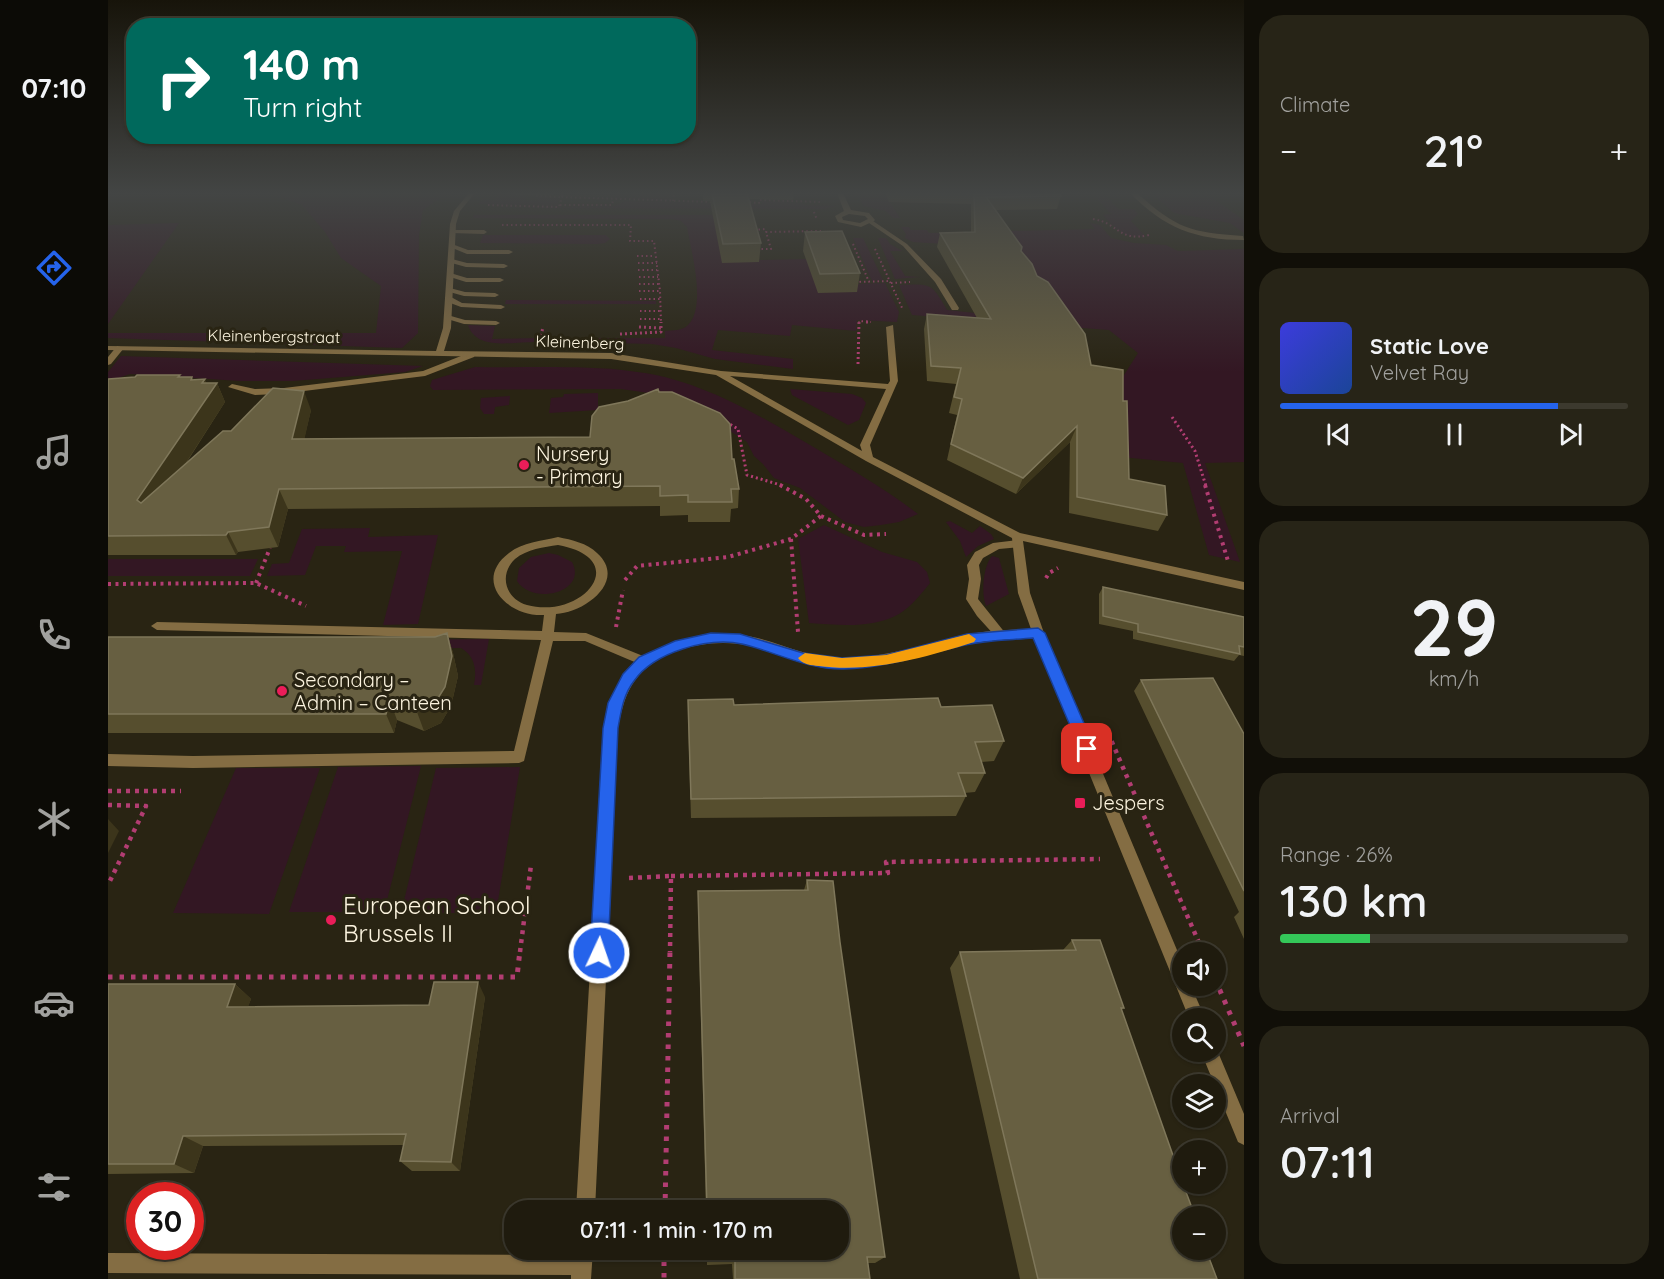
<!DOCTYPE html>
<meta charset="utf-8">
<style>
body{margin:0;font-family:Quicksand,sans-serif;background:#272417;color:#f1f3f6;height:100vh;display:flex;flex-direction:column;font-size:22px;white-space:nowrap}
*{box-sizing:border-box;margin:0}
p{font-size:20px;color:#a1a19e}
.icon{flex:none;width:33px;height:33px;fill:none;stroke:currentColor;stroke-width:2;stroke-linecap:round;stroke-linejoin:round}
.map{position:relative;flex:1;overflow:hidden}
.sheet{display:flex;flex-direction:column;gap:15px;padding:15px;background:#110f08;width:420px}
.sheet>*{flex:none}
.banner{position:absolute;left:18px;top:18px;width:570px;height:126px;border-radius:24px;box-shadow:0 2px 4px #0004,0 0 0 2px #3c392e;background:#00695c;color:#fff;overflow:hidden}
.buttons{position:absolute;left:1064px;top:942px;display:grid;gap:12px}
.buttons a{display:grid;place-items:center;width:54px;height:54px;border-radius:50%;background:#1f1b0e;box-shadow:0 2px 4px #0004,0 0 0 2px #3c392e;font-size:30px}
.speed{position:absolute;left:18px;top:1182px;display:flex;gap:12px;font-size:30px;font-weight:700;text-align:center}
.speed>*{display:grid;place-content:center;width:78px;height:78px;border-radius:50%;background:#1f1b0e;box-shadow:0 2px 4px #0004,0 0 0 2px #3c392e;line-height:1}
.speed .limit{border:9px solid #d22;background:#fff;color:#111}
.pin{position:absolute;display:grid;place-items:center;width:51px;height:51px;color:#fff;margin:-26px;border-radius:12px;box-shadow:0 3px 9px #0006}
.me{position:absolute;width:66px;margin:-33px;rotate:3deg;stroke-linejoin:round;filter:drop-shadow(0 0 4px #0008)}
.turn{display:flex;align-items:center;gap:21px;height:126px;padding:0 18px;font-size:27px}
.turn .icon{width:78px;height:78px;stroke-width:2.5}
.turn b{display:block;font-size:42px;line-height:51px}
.big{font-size:45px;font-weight:600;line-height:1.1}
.sheet .card{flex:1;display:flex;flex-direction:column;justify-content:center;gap:9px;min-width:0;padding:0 21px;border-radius:24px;background:#272417}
.sheet .dial{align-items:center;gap:0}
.dial b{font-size:78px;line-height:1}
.song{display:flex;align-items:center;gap:18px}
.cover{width:72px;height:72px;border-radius:9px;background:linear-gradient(135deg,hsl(240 70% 55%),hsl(220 70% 35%))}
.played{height:6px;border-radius:3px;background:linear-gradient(90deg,#2563eb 80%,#3c392e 80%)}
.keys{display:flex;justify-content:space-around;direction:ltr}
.heat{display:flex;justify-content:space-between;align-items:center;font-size:33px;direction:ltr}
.charge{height:9px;border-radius:4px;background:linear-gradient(90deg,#34c759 26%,#3c392e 0)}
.trip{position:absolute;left:396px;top:1200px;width:345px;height:60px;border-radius:24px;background:#1f1b0e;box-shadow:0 2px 4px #0004,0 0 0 2px #3c392e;font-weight:600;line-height:60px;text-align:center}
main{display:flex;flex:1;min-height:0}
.dock{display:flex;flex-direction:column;width:108px;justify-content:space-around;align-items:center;background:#0c0b06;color:#a1a19e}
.dock .icon{width:42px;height:42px}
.dock .active{color:#2563eb}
.dock b{font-size:27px;color:#f1f3f6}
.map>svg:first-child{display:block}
</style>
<main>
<nav class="dock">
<b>07:10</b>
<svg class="icon active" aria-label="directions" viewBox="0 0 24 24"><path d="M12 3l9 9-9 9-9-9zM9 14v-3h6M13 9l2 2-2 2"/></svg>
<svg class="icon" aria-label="music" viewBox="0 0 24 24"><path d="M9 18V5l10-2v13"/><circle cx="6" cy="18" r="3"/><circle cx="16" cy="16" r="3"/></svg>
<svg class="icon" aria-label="phone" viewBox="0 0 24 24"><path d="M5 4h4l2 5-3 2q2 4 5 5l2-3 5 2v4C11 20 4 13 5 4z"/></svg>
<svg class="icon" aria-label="climate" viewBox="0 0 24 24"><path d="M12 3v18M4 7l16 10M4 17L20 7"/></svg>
<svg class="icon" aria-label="car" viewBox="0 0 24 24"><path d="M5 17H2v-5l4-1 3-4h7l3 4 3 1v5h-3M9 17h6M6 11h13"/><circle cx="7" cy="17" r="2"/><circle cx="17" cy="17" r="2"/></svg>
<svg class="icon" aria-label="filters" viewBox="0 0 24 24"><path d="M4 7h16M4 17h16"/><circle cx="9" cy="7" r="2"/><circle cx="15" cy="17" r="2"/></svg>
</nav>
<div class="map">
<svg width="1136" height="1279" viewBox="0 0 1136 1279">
<rect width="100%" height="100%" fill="#292413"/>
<path fill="#331723" d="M 162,193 L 339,193 L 315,210 L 311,235 L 310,333 L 294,348 L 0,338 L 0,333 L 268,333 L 273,286 L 233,258 L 217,232 L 194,205 Z
M 393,193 L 419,195 L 418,200 L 429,200 L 430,197 L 452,197 L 449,206 L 371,204 L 374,199 L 387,200 Z
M 508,193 L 563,193 L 563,200 L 507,199 Z
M 747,193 L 802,193 L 808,203 L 802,203 L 799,199 L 780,199 L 792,218 L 785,218 L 778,211 L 756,206 Z
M 984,193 L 995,193 L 1010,209 L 1026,209 L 1030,214 L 1023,221 L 1037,236 C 1016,239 1009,230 995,215 L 1003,214 Z
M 1044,193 L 1097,193 L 1136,220 L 1136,233 L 1122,223 L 1066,213 Z
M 518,201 L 654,204 L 654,201 L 695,203 L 696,205 L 728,206 L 716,209 L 369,208 L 506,206 Z
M 366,215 L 633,215 L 651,260 L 698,259 L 746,284 L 777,283 L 791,312 L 789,322 L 749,320 L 748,331 L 684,325 L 682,336 L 610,330 L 604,350 L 685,359 L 685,369 L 607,359 L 568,348 L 544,344 L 459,342 L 459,338 L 557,338 L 557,331 C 564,330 575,331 580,325 C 599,306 583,251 579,227 L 573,221 L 564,219 L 365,218 Z
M 71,223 L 0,324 L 0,225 Z
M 982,223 L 992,225 L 1003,238 L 1026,243 L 1058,245 L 1070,251 L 1136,249 L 1136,462 L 1097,463 L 1132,562 L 1101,555 L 1075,463 L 1013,457 L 1011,383 L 1030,353 L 1001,330 L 804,315 L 791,285 C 823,284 823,282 839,310 L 867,313 L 852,245 L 805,242 L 797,238 L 798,234 L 793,227 L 801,227 L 803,230 L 819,230 L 821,233 L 987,229 Z
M 375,235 L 498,235 L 502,239 L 497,243 L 489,244 L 372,243 Z
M 745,238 L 755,238 L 775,280 L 764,281 Z
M 770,238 L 778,238 L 782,244 L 794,251 L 782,251 L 797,276 L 812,277 L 787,279 Z
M 398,300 L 548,301 L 548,304 L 397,304 Z
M 360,325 L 387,326 L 384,339 L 427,338 L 426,342 C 406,342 368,351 360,325 Z
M 13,356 L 315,366 L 297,372 L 185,381 L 132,381 L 22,374 L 13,377 L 0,389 L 0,372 Z
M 367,367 C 417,368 474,365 522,371 C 589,378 645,412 702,445 C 739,467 776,488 810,514 L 791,522 L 773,525 L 756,527 L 737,522 L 692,488 L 666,478 L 655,464 L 646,456 L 639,442 L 577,402 L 555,395 L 513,389 L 325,390 L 322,386 L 324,380 Z
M 682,389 L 744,394 L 754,398 L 758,403 L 751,420 L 740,425 L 684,395 Z
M 490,393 L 490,410 L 441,413 L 443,398 L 455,397 L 456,394 Z
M 402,396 L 401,405 L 387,407 L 386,414 L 376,414 L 372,408 L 373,398 Z
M 842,521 L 864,533 L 872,526 L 883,534 L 886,539 L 870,546 L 858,557 L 852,541 L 838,522 Z
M 716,525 L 774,552 L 809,562 L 819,572 L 822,583 C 813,594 803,607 791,614 C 764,629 731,625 701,623 L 690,539 Z
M 262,528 L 260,537 L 330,535 L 310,624 L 275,625 L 294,551 L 236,552 L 238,546 L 208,546 L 197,575 L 159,576 L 164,564 L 181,563 L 194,529 Z
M 441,553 L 450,555 L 464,562 C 480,592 425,606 409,581 L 411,568 L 423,557 Z
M 884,556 L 891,558 L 901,594 L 878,606 C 873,594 875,566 884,556 Z
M 0,559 L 150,559 L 142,576 L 0,576 Z
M 381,639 L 373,685 L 366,685 C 369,670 367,656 353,648 L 255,650 L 258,640 Z
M 313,766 L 276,912 L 181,912 L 230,767 Z
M 412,767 L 388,913 L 293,913 L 328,768 Z
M 128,768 L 212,768 L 161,914 L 65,913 Z"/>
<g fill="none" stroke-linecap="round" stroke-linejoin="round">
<path stroke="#b23d72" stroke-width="2" stroke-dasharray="1.5 3" stroke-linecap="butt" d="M 428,196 L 454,197 L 455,193
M 565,201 L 566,193
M 637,202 L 651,203 L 651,200 L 714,202
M 380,205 L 451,207 L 454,197 L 605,202
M 452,205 L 504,205 L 505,200
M 706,212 L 709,220
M 985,219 C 1011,223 1010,242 1041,235
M 394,225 L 523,225 L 522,241 L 546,241 L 552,291 L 553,323
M 646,230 L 657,229 L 658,232
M 745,244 L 761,282
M 649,249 L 663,249 L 658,232 L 713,231
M 767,249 L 795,310
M 529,256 L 547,256
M 530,263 L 549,263
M 530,270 L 549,270
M 531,277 L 550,277
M 747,282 L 783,281
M 783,283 L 802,282
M 531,284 L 551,284
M 531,291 L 552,291
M 532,299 L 553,299
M 532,311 L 552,311
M 532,319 L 553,319
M 751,323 L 751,321 L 763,322"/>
<path stroke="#b23d72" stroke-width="3" stroke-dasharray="2 3" stroke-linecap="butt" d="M 758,322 L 763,322
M 531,327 L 553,328
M 512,334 L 553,332 L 553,322
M 433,336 L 435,327
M 750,364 L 751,322
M 1064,417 L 1087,451 L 1098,486
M 618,422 L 630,429 L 639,475 L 676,486"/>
<path stroke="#b23d72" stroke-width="4" stroke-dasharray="3 4.5" stroke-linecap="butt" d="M 1097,485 L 1120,561
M 713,516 L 756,535 L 778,534
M 683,539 L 690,632
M 938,578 L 941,573 L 950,568
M 517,580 L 529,566 L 620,557 L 683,539 L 713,516 L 698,499 L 672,485
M 148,583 L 162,548
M 0,584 L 148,583 L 198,606
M 508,627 L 515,590"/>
<path stroke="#b23d72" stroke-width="4.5" stroke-dasharray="4 5" stroke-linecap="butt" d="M 1000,733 L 1095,952
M 0,791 L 73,791
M 0,805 L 38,806 L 0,885
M 563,876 L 780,873 L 778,862 L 992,859
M 521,878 L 563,876 L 562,952
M 412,952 L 423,865"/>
<path stroke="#b23d72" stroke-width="5" stroke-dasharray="4.5 7" stroke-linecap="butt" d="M 0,977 L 409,977 L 412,950
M 1107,979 L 1136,1046
M 557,1210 L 562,950
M 556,1250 L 556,1279"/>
<path fill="#846d43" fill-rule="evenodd" d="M 1022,193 L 1029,193 C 1069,229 1082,232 1135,236 L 1136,240 C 1088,240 1056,228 1022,193 Z
M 761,221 L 765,221 L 799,244 L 833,279 L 851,308 L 850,310 L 844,310 L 827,282 L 795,246 L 761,223 Z
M 345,230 L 376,230 L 379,232 L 376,234 L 343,233 L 343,231 Z
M 344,244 L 360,250 L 401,250 L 405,252 L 401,254 L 359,254 L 342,247 L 341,246 Z
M 340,258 L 359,263 L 396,264 L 400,266 L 396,268 L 358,267 L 340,262 Z
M 339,272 L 359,278 L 392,278 L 396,280 L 392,282 L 358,282 L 339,276 Z
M 338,287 L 357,292 L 387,293 L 391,295 L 387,297 L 356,296 L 338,291 Z
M 337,297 L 343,297 L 354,303 L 393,305 L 397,307 L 393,309 L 353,307 L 337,301 Z
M 336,314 L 357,320 L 388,321 L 392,323 L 388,325 L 356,324 L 336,318 Z
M 9,346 L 16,348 L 3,364 L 0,365 L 0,357 Z
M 363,352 L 367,355 L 366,357 L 317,376 L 180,393 L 173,398 L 170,397 L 169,394 L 147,395 L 120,387 L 124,384 L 147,389 L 176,388 L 315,371 Z
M 450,537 C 464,540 479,543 489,553 C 520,581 476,613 448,614 L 446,632 L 478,633 L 540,658 L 542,661 L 540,664 L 536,666 L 477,641 L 445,641 L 416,761 L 411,763 L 85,768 L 0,766 L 0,754 L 85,756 L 406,751 L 433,640 L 49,630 L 43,626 L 49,622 L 434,631 L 436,615 C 400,617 364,581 401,553 C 415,542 433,541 450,537 ZM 450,545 C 526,559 474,620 419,605 C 398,599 390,575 407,559 C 419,549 436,547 450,545 Z
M 910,540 L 915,544 L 914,547 L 891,549 L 875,558 L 871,565 L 873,579 L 870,599 L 898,634 L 892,638 L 888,637 L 869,616 L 858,599 L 861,579 L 859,565 L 867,552 L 885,543 Z"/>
<path fill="#846d43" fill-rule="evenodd" d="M 361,193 L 367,193 L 352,211 L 348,224 L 343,328 L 336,351 L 503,353 L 613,371 L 780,384 L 782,381 L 778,327 L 785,325 L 790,381 L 762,445 L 765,457 L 912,533 L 1136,582 L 1136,590 L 915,541 L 922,593 L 936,633 L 1074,962 L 1074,986 L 1083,986 L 1097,1018 L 1081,1018 L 926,638 C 906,638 886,639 867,642 C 825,651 784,665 741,667 C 706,670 676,653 643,646 C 603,637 547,648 524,685 C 516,698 513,713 510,728 L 487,1210 L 468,1210 L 496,728 C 501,707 507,687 521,670 C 547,639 608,629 645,637 C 676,644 705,660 738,658 C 782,657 824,642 868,633 C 886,630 904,630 923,629 L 910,593 L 904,538 L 758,461 L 608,375 L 503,359 L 0,350 L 0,346 L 328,351 L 335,328 L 342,224 L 346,211 ZM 622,376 L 778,389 L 752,445 L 754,451 Z
M 729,193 L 735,193 L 743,210 L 761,213 L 767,220 L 766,221 L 753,227 L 730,222 L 727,216 L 736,211 ZM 741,214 L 757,216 L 760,219 L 752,223 L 735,220 L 734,217 Z
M 1107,1045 L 1136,1114 L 1136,1145 L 1130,1142 L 1093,1052 L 1107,1052 Z
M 465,1250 L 485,1250 L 483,1279 L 463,1279 L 463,1275 L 0,1273 L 0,1253 L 465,1255 Z"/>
</g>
<path fill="#564e2e" d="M 407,193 L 446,193 L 445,195 L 408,195 Z
M 595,193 L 686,193 L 685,200 L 640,199 L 653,243 L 651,262 L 614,263 L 602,201 L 595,201 Z
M 777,193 L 951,193 L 953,196 L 949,209 L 887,210 L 983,365 L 1015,401 L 1021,479 L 1059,515 L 1050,531 L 961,513 L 962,442 L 908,494 L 839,460 L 849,415 L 841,413 L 848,384 L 819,381 L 816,329 L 819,314 L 869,318 L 829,247 L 832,233 L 863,232 L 863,204 L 781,202 Z
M 697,232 L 752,273 L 749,292 L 710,293 L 695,251 Z
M 84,377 L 85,380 L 98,383 L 109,383 L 117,402 L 77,465 L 123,431 L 203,410 L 196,439 L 482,437 L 520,401 L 551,392 L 624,459 L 631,489 L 630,508 L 623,509 L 622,522 L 580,522 L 580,515 L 552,516 L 552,506 L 180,509 L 170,547 L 130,552 L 128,555 L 0,555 L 0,379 Z
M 995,587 L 1136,617 L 1136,656 L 1131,655 L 1126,661 L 1025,639 L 1025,631 L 991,624 L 991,594 Z
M 339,633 L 345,653 L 350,676 L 343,706 L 333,723 L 316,731 L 289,720 L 286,733 L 0,733 L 0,637 L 327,637 Z
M 1033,680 L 1136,734 L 1136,939 L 1126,917 L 1131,912 L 1026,691 Z
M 580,700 L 626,705 L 833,707 L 896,741 L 886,761 L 873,762 L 877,773 L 867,792 L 856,793 L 858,796 L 848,816 L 583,818 L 580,720 Z
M 699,880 L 777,1257 L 767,1263 L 760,1263 L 762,1279 L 625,1279 L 624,1264 L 599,1265 L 599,1250 L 730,1250 L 730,1210 L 598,1210 L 590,908 L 590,891 L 696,890 Z
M 964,940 L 1016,1008 L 1013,1010 L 1109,1279 L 912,1279 L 842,968 L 852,952 L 955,950 Z
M 0,984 L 127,984 L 143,999 L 140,1006 L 321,1005 L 377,997 L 352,1171 L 304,1171 L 292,1161 L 296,1145 L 95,1146 L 86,1173 L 0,1174 Z"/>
<path fill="#3c351b" d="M 97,379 L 102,392 L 109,383 L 117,402 L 41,520 L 29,500 Z
M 196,391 L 203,410 L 192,459 L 184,439 Z
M 969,426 L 962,442 L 908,494 L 915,478 Z
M 171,489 L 180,509 L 170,547 L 161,527 Z
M 120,532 L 130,552 L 128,555 L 118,535 Z
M 339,633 L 345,653 L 350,676 L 343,706 L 333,723 L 316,731 L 309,712 Z
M 282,701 L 289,720 L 286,733 L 278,714 Z
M 0,819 L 11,831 L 0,853 Z
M 370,982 L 377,997 L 352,1171 L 343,1162 Z
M 127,984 L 143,999 L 135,1021 L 119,1007 Z
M 75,1136 L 95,1146 L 86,1173 L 66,1164 Z"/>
<path fill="#675f41" stroke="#7f775a" stroke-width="1.5" d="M 604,193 L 639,193 L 653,243 L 615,244 Z
M 866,193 L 951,193 L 953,196 L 878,197 L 914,247 L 913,251 L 924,264 L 929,276 L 940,282 L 977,334 L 983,365 L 1015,370 L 1015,401 L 1019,401 L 1021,479 L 1057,486 L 1059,515 L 969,497 L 969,426 L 915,478 L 843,444 L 854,399 L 846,397 L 853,368 L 823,366 L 819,314 L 883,319 L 832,233 L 867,232 Z
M 734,231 L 752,273 L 712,274 L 697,232 Z
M 29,375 L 72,375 L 70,377 L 84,377 L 83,380 L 97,379 L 94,383 L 109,383 L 29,500 L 33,503 L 115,431 L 123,431 L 165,388 L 196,391 L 184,439 L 482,437 L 484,416 L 491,407 L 520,401 L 550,389 L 551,392 L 564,392 L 612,413 L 622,424 L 624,459 L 626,459 L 631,489 L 623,489 L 624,502 L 580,502 L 580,495 L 552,496 L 552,486 L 171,489 L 161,527 L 120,532 L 118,535 L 0,536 L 0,379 L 27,377 Z
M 995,587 L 1136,617 L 1136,647 L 1131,646 L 1132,654 L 1030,632 L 1030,624 L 995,616 Z
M 339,633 L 344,656 L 337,687 L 327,703 L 309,712 L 282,701 L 278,714 L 0,714 L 0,637 L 327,637 Z
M 1105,678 L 1136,734 L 1136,891 L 1033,680 Z
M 830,698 L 833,707 L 884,705 L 896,741 L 867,742 L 877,773 L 850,773 L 858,796 L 583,799 L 580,700 L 625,699 L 626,705 Z
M 699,880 L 725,881 L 732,942 L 777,1257 L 759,1257 L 762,1279 L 627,1279 L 627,1258 L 601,1259 L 600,1250 L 730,1250 L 730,1210 L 599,1210 L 590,891 L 700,890 Z
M 964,940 L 992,940 L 1016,1008 L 1013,1008 L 1074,1181 L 1074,1184 L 1075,1184 L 1087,1216 L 1074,1216 L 1074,1250 L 1098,1250 L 1109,1279 L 930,1279 L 852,952 L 968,950 Z
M 326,982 L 370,982 L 343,1162 L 292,1161 L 298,1134 L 75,1136 L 66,1164 L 0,1164 L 0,984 L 127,984 L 119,1007 L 321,1005 Z"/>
<linearGradient id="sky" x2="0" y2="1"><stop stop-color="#17140a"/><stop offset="0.52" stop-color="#434544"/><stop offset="1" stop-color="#434544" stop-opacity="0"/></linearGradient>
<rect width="1136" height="372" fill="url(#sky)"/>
<path fill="#2563eb" stroke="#184099" stroke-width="1.5" d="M 930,628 L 937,633 L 987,749 L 984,754 L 979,756 L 974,754 L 925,638 C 903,640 879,640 857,645 C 816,654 778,668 736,669 C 700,670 668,652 634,644 C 600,637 546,652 526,681 C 515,695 513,712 510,728 L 500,953 L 498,960 L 491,962 L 485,960 L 482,953 L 495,728 L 500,703 L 515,674 L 531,657 L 567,641 L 603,633 L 632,634 L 695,653 L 734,658 L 778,655 L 859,634 Z"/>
<path fill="#f59e0b" d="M 861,634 L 868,639 L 866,642 C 816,658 763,673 711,666 C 703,665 695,665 690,658 L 697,653 L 734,658 L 778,655 Z"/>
<g fill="#ea1d59" stroke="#292413" stroke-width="2">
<circle cx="416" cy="465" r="6"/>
<circle cx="174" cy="691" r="6"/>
<rect x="966" y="797" width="12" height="12" rx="3"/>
<circle cx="223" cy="920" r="6"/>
</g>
<g text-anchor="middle" stroke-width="6" stroke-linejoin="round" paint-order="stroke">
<g font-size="16" fill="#fcf4df" stroke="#292413">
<text transform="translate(166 336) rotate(1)" y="6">Kleinenbergstraat</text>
<text transform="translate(472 342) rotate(2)" y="6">Kleinenberg</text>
</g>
<g font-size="20" fill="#fcf4df" stroke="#292413" text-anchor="start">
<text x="428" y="461">Nursery<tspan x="428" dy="23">- Primary</tspan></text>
<text x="186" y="687">Secondary –<tspan x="186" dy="23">Admin – Canteen</tspan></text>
<text x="984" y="810">Jespers</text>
</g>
<g font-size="24" fill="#fcf4df" stroke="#292413" text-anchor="start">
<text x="235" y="914">European School<tspan x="235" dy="28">Brussels II</tspan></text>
</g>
</g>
</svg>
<div class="buttons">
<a><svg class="icon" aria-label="sound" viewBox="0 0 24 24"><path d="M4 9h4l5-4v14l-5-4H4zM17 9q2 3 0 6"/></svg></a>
<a><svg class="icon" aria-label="search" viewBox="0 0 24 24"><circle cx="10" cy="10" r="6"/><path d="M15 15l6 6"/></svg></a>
<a><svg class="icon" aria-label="layers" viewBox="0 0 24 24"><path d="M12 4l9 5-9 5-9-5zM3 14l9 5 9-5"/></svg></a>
<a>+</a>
<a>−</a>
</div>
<div class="speed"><div class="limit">30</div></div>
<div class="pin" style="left:979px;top:749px;background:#d93025"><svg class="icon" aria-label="arrive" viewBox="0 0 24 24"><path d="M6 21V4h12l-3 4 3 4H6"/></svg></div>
<svg class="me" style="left:491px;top:953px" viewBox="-20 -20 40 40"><circle r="17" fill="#2563eb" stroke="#fff" stroke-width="3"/><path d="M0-11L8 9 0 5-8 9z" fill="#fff"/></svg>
<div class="trip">07:11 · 1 min · 170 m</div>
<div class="banner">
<div class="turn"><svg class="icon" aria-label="right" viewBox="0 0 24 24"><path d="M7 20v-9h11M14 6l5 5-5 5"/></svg><div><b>140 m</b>Turn right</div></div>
</div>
</div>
<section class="sheet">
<div class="card"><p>Climate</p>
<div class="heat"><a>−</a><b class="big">21°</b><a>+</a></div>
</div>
<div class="card">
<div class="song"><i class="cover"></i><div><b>Static Love</b><p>Velvet Ray</p></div></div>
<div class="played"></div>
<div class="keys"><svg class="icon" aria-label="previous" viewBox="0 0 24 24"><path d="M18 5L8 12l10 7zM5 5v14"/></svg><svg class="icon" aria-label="pause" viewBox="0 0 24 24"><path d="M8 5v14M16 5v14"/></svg><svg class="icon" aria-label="next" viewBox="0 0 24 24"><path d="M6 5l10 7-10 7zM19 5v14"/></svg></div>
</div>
<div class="card dial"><b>29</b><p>km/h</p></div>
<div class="card"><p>Range · 26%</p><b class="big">130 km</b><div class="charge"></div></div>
<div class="card"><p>Arrival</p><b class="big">07:11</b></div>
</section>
</main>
